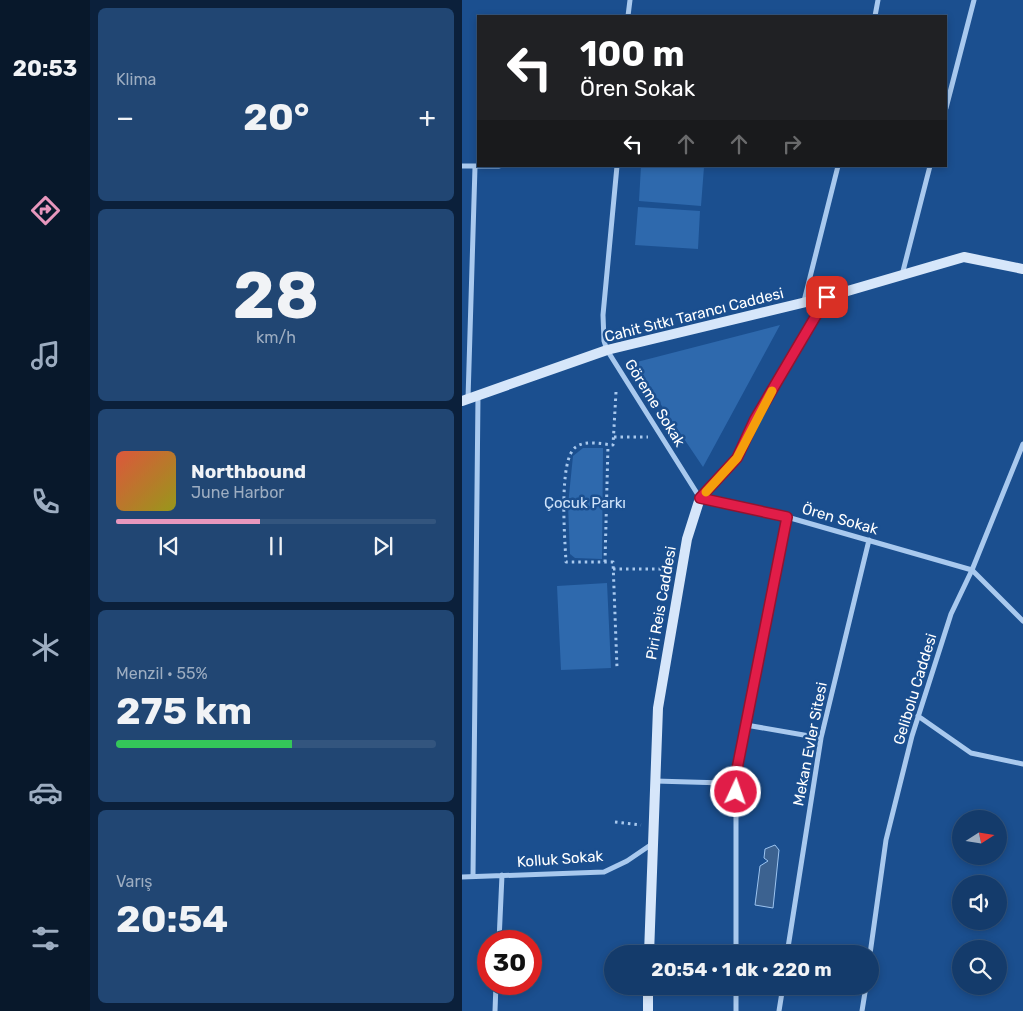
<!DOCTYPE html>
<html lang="tr">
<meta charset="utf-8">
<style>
body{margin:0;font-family:Rubik,sans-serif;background:#214673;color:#f1f3f6;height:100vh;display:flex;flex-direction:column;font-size:19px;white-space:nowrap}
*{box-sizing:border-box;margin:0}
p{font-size:16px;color:#9dadc1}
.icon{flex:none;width:28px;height:28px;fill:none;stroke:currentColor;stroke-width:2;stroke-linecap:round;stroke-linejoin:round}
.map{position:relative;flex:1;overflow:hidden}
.side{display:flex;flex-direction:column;gap:8px;padding:8px;background:#0b203b;width:372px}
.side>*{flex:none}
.banner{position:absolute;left:15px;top:15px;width:470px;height:152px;border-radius:0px;box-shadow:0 2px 8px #0003,0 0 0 1px #33557e;background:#202124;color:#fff;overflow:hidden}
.needle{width:32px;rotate:78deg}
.tools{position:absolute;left:490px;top:810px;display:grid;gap:10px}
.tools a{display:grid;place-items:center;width:55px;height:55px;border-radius:50%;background:#143b6b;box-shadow:0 2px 8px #0003,0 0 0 1px #33557e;font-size:25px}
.speed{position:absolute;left:15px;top:930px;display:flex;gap:10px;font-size:25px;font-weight:700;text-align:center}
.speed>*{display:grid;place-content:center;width:65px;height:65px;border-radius:50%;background:#143b6b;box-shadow:0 2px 8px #0003,0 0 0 1px #33557e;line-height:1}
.speed .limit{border:8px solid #d22;background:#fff;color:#111}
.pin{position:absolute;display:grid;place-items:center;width:42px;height:42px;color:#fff;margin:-21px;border-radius:10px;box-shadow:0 2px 8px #0006}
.me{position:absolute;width:55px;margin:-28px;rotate:3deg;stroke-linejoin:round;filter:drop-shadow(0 0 4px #0008)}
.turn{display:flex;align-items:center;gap:18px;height:105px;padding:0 20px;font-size:22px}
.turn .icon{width:65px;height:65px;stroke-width:2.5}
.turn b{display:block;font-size:35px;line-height:42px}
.lanes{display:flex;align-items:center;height:48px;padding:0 20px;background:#0003;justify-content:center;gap:25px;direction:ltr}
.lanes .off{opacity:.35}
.big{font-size:38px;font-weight:700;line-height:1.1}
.side .card{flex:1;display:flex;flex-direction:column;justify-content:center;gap:8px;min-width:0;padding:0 18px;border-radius:8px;background:#214673}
.side .dial{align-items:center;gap:0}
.dial b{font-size:65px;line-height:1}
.song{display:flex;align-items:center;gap:15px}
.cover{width:60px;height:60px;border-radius:8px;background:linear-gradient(135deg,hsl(10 70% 55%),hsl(60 70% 35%))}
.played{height:5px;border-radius:2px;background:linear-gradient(90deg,#e797bd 45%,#33557e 45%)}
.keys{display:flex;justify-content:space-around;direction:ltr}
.heat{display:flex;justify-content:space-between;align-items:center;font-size:28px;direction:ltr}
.charge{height:8px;border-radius:4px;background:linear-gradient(90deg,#34c759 55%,#33557e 0)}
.trip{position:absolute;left:142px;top:945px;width:275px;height:50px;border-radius:25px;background:#143b6b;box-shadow:0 2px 8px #0003,0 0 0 1px #33557e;font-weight:700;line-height:50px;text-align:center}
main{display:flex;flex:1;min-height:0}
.dock{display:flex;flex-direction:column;width:90px;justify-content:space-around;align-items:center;background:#08182b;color:#9dadc1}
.dock .icon{width:35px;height:35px}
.dock .on{color:#e797bd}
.dock b{font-size:22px;color:#f1f3f6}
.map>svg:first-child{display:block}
</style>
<main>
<nav class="dock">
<b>20:53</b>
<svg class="icon on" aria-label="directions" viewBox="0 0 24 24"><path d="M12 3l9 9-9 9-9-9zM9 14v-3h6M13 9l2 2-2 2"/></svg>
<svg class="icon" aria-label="music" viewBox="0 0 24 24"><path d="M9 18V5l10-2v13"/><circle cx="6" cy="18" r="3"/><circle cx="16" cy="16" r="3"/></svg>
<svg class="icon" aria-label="phone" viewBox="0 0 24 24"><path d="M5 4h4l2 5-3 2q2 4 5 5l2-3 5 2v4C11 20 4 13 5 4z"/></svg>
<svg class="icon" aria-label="climate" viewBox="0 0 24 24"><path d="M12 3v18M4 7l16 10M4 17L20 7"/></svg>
<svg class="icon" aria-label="car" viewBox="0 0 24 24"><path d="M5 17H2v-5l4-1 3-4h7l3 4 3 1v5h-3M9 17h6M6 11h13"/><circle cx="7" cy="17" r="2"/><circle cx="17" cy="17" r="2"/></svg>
<svg class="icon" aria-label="filters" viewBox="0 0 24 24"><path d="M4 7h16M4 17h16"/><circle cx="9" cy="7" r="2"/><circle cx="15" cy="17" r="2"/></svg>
</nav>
<section class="side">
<div class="card"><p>Klima</p>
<div class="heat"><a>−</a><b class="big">20°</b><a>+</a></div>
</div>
<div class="card dial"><b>28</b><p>km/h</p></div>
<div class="card">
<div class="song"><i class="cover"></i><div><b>Northbound</b><p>June Harbor</p></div></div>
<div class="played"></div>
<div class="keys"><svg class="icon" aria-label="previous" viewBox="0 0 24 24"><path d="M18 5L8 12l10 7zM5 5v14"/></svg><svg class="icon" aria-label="pause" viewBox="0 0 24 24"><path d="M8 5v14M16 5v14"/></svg><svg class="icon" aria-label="next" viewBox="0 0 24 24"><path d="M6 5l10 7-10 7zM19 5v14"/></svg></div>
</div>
<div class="card"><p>Menzil · 55%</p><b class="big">275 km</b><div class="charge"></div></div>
<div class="card"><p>Varış</p><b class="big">20:54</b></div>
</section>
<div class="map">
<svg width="561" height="1011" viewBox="0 0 561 1011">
<rect width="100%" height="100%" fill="#1b4f8f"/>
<path fill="#2e69ad" d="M 179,166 L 242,167 L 239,206 L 177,201 Z
M 176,207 L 238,211 L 236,249 L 173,245 Z
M 318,325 L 241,467 L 171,363 Z
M 121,448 L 141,448 L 140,559 L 113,558 L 108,554 L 106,505 L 111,456 Z
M 145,583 L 149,668 L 99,670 L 95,586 Z"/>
<path fill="#3c6290" stroke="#9cc4f0" d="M 313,845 L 317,850 L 311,908 L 293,905 L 298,866 L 306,861 L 302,858 L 303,849 Z"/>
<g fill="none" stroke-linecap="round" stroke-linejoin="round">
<path stroke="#a9c9ee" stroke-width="3" stroke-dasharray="2.5 4" stroke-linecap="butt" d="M 154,392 L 151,445 C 140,444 123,440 114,447 C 96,458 103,541 104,562 L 151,562 L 155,668
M 152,437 L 186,437
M 143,562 L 146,445
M 151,569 L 205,569
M 153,822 L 179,825"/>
<path stroke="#a9c9ee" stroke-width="5" d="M 166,16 L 168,0
M 413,16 L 416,0
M 484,108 L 512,0
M 0,166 L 37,166
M 155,166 L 141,315 L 142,341 L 145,350 L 238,498 L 325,517 L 510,570 L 561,621
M 440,275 L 468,166
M 342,301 L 376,166
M 6,399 L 13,167
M 456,716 L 509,753 L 561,764
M 284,725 L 359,738
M 193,781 L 262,783 L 274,773 L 325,517
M 11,876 L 16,396
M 0,877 L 142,872 L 165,861 L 190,844
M 37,941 L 40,875
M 274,954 L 274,773
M 325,954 L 359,738 L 407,540
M 408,954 L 424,840 L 450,736 L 489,614 L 510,570 L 561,444
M 33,1011 L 34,984
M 274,1011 L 274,986
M 317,1011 L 321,986
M 400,1011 L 404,986"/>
<path stroke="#d6e6fa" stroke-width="10" d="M 0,401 L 145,350 L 365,297 L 502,257 L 561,269
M 187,954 L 196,708 L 225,539 L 238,498 L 275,458 L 293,419 L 365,297
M 186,1011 L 186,986"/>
</g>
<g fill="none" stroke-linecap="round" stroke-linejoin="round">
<g stroke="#92132f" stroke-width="12">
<path id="route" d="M 274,792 L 274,774 L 325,517 L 238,498 L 275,458 L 293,419 L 365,297"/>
</g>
<use href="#route" stroke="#e11d48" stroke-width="9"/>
<path stroke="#f59e0b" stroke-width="9" d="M 244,492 L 275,458 L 310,391"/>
</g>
<g text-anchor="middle" stroke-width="5" stroke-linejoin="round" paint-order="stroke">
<g font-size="15" fill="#fff" stroke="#1b4f8f">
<text transform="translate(232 315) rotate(-14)" y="5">Cahit Sıtkı Tarancı Caddesi</text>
<text transform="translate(193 403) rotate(58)" y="5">Göreme Sokak</text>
<text transform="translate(378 519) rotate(16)" y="5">Ören Sokak</text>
<text transform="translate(199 603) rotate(-80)" y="5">Piri Reis Caddesi</text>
<text transform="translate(453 689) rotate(-73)" y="5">Gelibolu Caddesi</text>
<text transform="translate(348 744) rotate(-79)" y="5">Mekan Evler Sitesi</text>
<text transform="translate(98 859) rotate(-4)" y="5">Kolluk Sokak</text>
</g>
<g font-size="15" fill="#cfe3fa" stroke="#1b4f8f">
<text x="123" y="508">Çocuk Parkı</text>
</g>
</g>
</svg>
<div class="tools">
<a><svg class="needle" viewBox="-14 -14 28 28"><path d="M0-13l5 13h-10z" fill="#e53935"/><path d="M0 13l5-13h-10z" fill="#9dadc1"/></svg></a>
<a><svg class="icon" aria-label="sound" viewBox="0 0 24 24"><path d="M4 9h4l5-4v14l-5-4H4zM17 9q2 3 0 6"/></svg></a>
<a><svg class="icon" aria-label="search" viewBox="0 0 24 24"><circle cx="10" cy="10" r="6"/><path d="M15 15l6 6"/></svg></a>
</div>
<div class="speed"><div class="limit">30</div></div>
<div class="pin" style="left:365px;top:297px;background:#d93025"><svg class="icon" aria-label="arrive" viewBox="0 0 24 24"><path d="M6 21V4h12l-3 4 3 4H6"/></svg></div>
<svg class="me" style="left:274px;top:792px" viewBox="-20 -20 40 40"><circle r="17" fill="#e11d48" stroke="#fff" stroke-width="3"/><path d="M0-11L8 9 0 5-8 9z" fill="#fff"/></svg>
<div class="trip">20:54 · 1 dk · 220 m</div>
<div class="banner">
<div class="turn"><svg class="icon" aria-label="left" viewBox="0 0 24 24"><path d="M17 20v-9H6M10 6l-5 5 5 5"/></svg><div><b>100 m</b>Ören Sokak</div></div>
<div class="lanes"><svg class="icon" aria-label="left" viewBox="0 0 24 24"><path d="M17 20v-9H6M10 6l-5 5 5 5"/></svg><svg class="icon off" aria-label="ahead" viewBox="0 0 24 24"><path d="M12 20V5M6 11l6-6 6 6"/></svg><svg class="icon off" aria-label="ahead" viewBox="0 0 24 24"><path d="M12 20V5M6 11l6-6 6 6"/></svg><svg class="icon off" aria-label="right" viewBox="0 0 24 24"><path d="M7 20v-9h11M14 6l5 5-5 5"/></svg></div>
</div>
</div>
</main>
